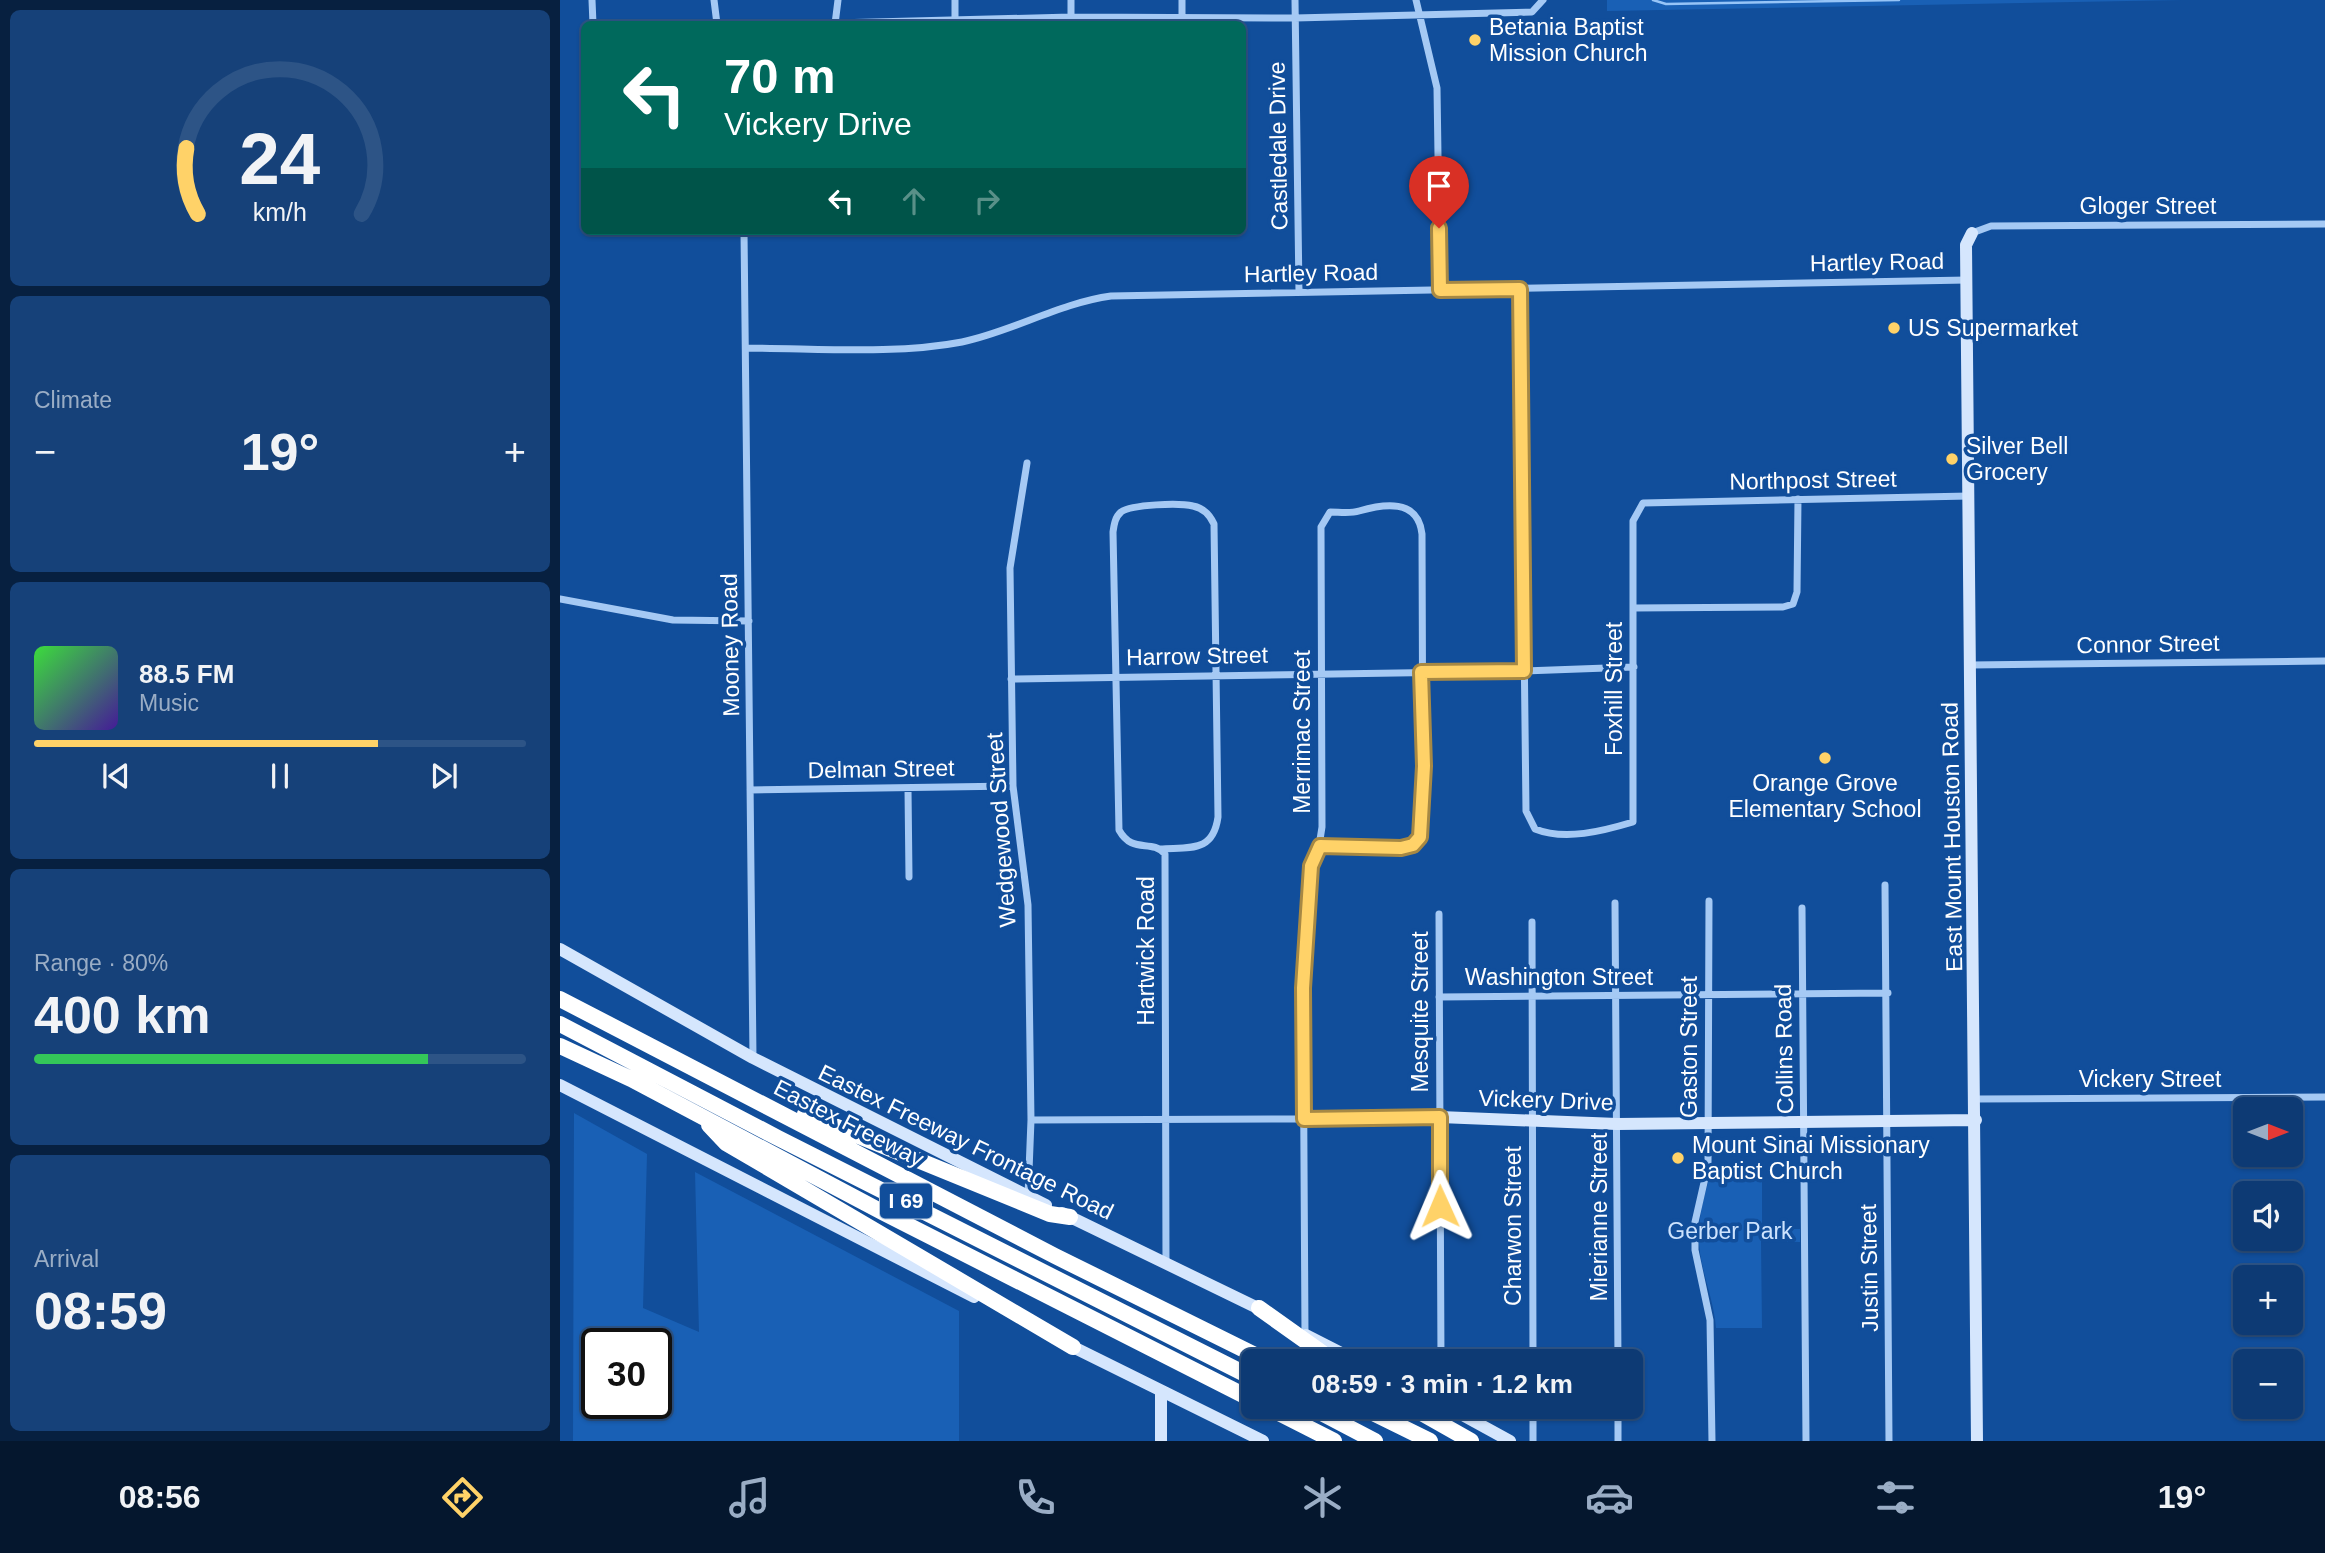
<!DOCTYPE html>
<meta charset="utf-8">
<style>
body{margin:0;font-family:Helvetica,sans-serif;background:#164179;color:#f1f3f6;height:100vh;display:flex;flex-direction:column;font-size:26px;white-space:nowrap}
*{box-sizing:border-box;margin:0}
p{font-size:23px;color:#9aadc5}
.icon{flex:none;width:38px;height:38px;fill:none;stroke:currentColor;stroke-width:2;stroke-linecap:round;stroke-linejoin:round}
.map{position:relative;flex:1;overflow:hidden}
.sheet{display:flex;flex-direction:column;gap:10px;padding:10px;background:#072040;width:560px}
.sheet>*{flex:none}
.hud{position:absolute;left:21px;top:21px;width:665px;height:214px;border-radius:10px;box-shadow:0 2px 5px #0004,0 0 0 2px #2d5486;background:#00695c;color:#fff;overflow:hidden}
.needle{width:46px;rotate:90deg}
.fabs{position:absolute;left:1673px;top:1097px;display:grid;gap:14px}
.fabs a{display:grid;place-items:center;width:70px;height:70px;border-radius:10px;background:#0d3a74;box-shadow:0 2px 5px #0004,0 0 0 2px #2d5486;font-size:35px}
.speed{position:absolute;left:21px;top:1328px;display:flex;gap:14px;font-size:35px;font-weight:700;text-align:center}
.speed>*{display:grid;place-content:center;width:91px;height:91px;border-radius:50%;background:#0d3a74;box-shadow:0 2px 5px #0004,0 0 0 2px #2d5486;line-height:1}
.speed .limit{border:4px solid #111;border-radius:10px;background:#fff;color:#111}
.pin{position:absolute;display:grid;place-items:center;width:60px;height:60px;color:#fff;margin:-72px -30px;border-radius:50% 50% 50% 0;rotate:-45deg;box-shadow:0 0 7px #0007}
.pin .icon{rotate:45deg}
.me{position:absolute;width:77px;margin:-38px;rotate:359deg;stroke-linejoin:round;filter:drop-shadow(0 0 5px #0008)}
.turn{display:flex;align-items:center;gap:24px;height:147px;padding:0 28px;font-size:32px}
.turn .icon{width:91px;height:91px;stroke-width:2.5}
.turn b{display:block;font-size:49px;line-height:60px}
.lanes{display:flex;align-items:center;height:66px;padding:0 28px;background:#0003;justify-content:center;gap:35px;direction:ltr}
.lanes .off{opacity:.35}
.big{font-size:52px;font-weight:700;line-height:1.1}
.sheet .tile{flex:1;display:flex;flex-direction:column;justify-content:center;gap:10px;min-width:0;padding:0 24px;border-radius:10px;background:#164179}
.sheet .dial{align-items:center;gap:0}
.dial svg{height:182px;overflow:visible;fill:none;stroke:#2d5486;stroke-width:7;stroke-linecap:round;text-anchor:middle}
.dial text{fill:#f1f3f6;stroke:none}
.song{display:flex;align-items:center;gap:21px}
.cover{width:84px;height:84px;border-radius:10px;background:linear-gradient(135deg,hsl(120 70% 55%),hsl(260 70% 35%))}
.played{height:7px;border-radius:4px;background:linear-gradient(90deg,#ffd268 70%,#2d5486 70%)}
.keys{display:flex;justify-content:space-around;direction:ltr}
.heat{display:flex;justify-content:space-between;align-items:center;font-size:38px;direction:ltr}
.charge{height:10px;border-radius:5px;background:linear-gradient(90deg,#34c759 80%,#2d5486 0)}
.trip{position:absolute;left:681px;top:1349px;width:402px;height:70px;border-radius:10px;background:#0d3a74;box-shadow:0 2px 5px #0004,0 0 0 2px #2d5486;font-weight:700;line-height:70px;text-align:center}
.tabs{display:flex;height:112px;justify-content:space-around;align-items:center;background:#05172e;color:#9aadc5}
.tabs .icon{width:49px;height:49px}
.tabs .on{color:#ffd268}
.tabs b{font-size:32px;color:#f1f3f6}
main{display:flex;flex:1;min-height:0}
.map>svg:first-child{display:block}
</style>
<main>
<section class="sheet">
<div class="tile dial"><svg viewBox="0 0 100 80">
<path d="M14 69A42 42 0 1 1 86 69"/>
<path d="M14 69A42 42 0 0 1 9 40" stroke="#ffd268"/>
<text x="50" y="56" font-size="32" font-weight="700">24</text>
<text x="50" y="72" font-size="11">km/h</text>
</svg></div>
<div class="tile"><p>Climate</p>
<div class="heat"><a>−</a><b class="big">19°</b><a>+</a></div>
</div>
<div class="tile">
<div class="song"><i class="cover"></i><div><b>88.5 FM</b><p>Music</p></div></div>
<div class="played"></div>
<div class="keys"><svg class="icon" aria-label="previous" viewBox="0 0 24 24"><path d="M18 5L8 12l10 7zM5 5v14"/></svg><svg class="icon" aria-label="pause" viewBox="0 0 24 24"><path d="M8 5v14M16 5v14"/></svg><svg class="icon" aria-label="next" viewBox="0 0 24 24"><path d="M6 5l10 7-10 7zM19 5v14"/></svg></div>
</div>
<div class="tile"><p>Range · 80%</p><b class="big">400 km</b><div class="charge"></div></div>
<div class="tile"><p>Arrival</p><b class="big">08:59</b></div>
</section>
<div class="map">
<svg width="1765" height="1441" viewBox="0 0 1765 1441">
<rect width="100%" height="100%" fill="#114e9b"/>
<path fill="#1960b5" fill-rule="evenodd" d="M 1047,0 L 1622,0 L 1047,11 Z
M 14,1113 L 87,1154 L 83,1308 L 139,1332 L 135,1172 L 399,1311 L 399,1441 L 13,1441 ZM 37,1344 L 96,1344 L 96,1404 L 37,1404 Z
M 1151,1173 L 1202,1174 L 1202,1229 L 1240,1229 L 1240,1242 L 1201,1241 L 1202,1328 L 1156,1328 C 1154,1302 1144,1279 1140,1253 C 1136,1225 1143,1199 1151,1173 Z"/>
<g fill="none" stroke-linecap="round" stroke-linejoin="round">
<path stroke="#96c4f7" stroke-width="2.5" d="M 1093,0 L 1106,4 L 1339,0"/>
<path stroke="#a5c9f4" stroke-width="7" d="M 32,0 L 33,24
M 154,0 L 157,24
M 511,0 L 511,17
M 622,0 L 622,17
M 735,0 L 739,292
M 856,0 L 877,88 L 880,290
M 395,21 L 395,0
M 275,23 L 511,17 L 735,18 L 972,12 L 983,0
M 275,24 L 278,0
M 184,231 L 193,1058
M 1412,233 L 1431,226 L 1765,224
M 960,289 L 966,811 L 975,829 C 1005,841 1043,831 1073,822 L 1073,521 L 1083,503 L 1409,496
M 186,348 C 255,348 335,355 402,342 C 453,331 500,303 551,296 L 1407,280
M 467,463 L 450,568 L 453,786 L 468,905 L 471,1120 L 468,1196
M 0,599 L 113,620 L 189,621
M 1074,608 L 1223,607 L 1233,604 L 1237,592 L 1238,499
M 1411,665 L 1765,661
M 451,679 L 964,671 L 1074,667
M 348,789 L 349,877
M 190,790 L 453,786
M 600,849 C 630,847 653,853 658,817 L 654,524 C 650,515 643,508 633,506 C 620,503 572,504 561,512 C 555,517 554,525 553,532 L 559,830 C 573,855 591,838 605,854 L 606,1263
M 1325,885 L 1329,1441
M 1149,901 L 1148,1165 L 1135,1222 L 1135,1250 L 1150,1320 L 1152,1441
M 1055,903 L 1058,1362
M 1242,908 L 1246,1441
M 879,914 L 881,1362
M 972,922 L 973,1362
M 879,997 L 1328,993
M 1416,1099 L 1765,1097
M 471,1120 L 744,1119
M 745,1334 L 743,988 L 751,866 L 759,846 L 762,827 L 761,527 L 770,512 C 779,512 790,514 799,511 C 823,504 858,498 862,534 L 863,823 L 860,837 L 853,845 L 841,848 L 759,846
M 973,1407 L 973,1441
M 1058,1441 L 1058,1407"/>
<path stroke="#d5e6fd" stroke-width="12" d="M 1412,233 L 1406,245 L 1417,1441
M 0,949 L 193,1058 L 486,1205
M 0,1085 L 414,1297
M 744,1119 L 880,1117 L 1057,1124 L 1416,1120
M 502,1213 L 706,1312
M 746,1335 L 799,1362
M 505,1343 L 703,1441
M 601,1392 L 601,1441
M 888,1407 L 950,1441"/>
<path stroke="#fff" stroke-width="16" d="M 0,999 L 495,1256 L 709,1362
M 0,1024 L 218,1138 L 693,1378
M 0,1046 L 71,1079 L 324,1213 L 693,1400
M 245,1114 L 490,1214 L 510,1217
M 149,1125 L 166,1143 L 513,1347
M 699,1308 L 775,1362
M 707,1407 L 774,1441
M 750,1407 L 815,1441
M 801,1407 L 870,1441
M 851,1407 L 911,1441"/>
</g>
<g fill="none" stroke-linecap="round" stroke-linejoin="round">
<g stroke="#a68844" stroke-width="18">
<path id="route" d="M 879,228 L 880,290 L 960,289 L 964,671 L 861,672 L 864,766 L 860,837 L 853,845 L 841,848 L 760,846 L 751,866 L 743,988 L 744,1119 L 880,1117 L 880,1206"/>
</g>
<use href="#route" stroke="#ffd268" stroke-width="12"/>
</g>
<g fill="#ffd268" stroke="#114e9b" stroke-width="2.5">
<circle cx="915" cy="40" r="7"/>
<circle cx="1334" cy="328" r="7"/>
<circle cx="1392" cy="459" r="7"/>
<circle cx="1265" cy="758" r="7"/>
<circle cx="1118" cy="1158" r="7"/>
</g>
<g text-anchor="middle" stroke-width="7" stroke-linejoin="round" paint-order="stroke">
<rect fill="#114e9b" stroke="#b8cae1" stroke-width="2" x="320" y="1183.5" width="52" height="35" rx="5"/>
<g font-size="21" font-weight="bold" fill="#fff">
<text x="346" y="1208">I 69</text>
</g>
<g font-size="23" fill="#fff" stroke="#114e9b" text-anchor="start">
<text x="929" y="35">Betania Baptist<tspan x="929" dy="26">Mission Church</tspan></text>
<text x="1348" y="336">US Supermarket</text>
<text x="1406" y="454">Silver Bell<tspan x="1406" dy="26">Grocery</tspan></text>
<text x="1265" y="791" text-anchor="middle">Orange Grove<tspan x="1265" dy="26">Elementary School</tspan></text>
<text x="1132" y="1153">Mount Sinai Missionary<tspan x="1132" dy="26">Baptist Church</tspan></text>
</g>
<g font-size="23" fill="#fff" stroke="#114e9b">
<text transform="translate(718 146) rotate(-91)" y="8">Castledale Drive</text>
<text x="1588" y="214">Gloger Street</text>
<text transform="translate(1317 262) rotate(-1)" y="8">Hartley Road</text>
<text transform="translate(751 273) rotate(-1)" y="8">Hartley Road</text>
<text transform="translate(1253 480) rotate(-1)" y="8">Northpost Street</text>
<text transform="translate(1588 644) rotate(-1)" y="8">Connor Street</text>
<text transform="translate(170 645) rotate(-91)" y="8">Mooney Road</text>
<text transform="translate(637 656) rotate(-1)" y="8">Harrow Street</text>
<text transform="translate(1054 689) rotate(-90)" y="8">Foxhill Street</text>
<text transform="translate(742 732) rotate(-90)" y="8">Merrimac Street</text>
<text transform="translate(321 769) rotate(-1)" y="8">Delman Street</text>
<text transform="translate(441 830) rotate(-94)" y="8">Wedgewood Street</text>
<text transform="translate(1392 837) rotate(-91)" y="8">East Mount Houston Road</text>
<text transform="translate(586 951) rotate(-90)" y="8">Hartwick Road</text>
<text x="999" y="985">Washington Street</text>
<text transform="translate(860 1012) rotate(-90)" y="8">Mesquite Street</text>
<text transform="translate(1129 1047) rotate(-90)" y="8">Gaston Street</text>
<text transform="translate(1224 1049) rotate(-91)" y="8">Collins Road</text>
<text x="1590" y="1087">Vickery Street</text>
<text transform="translate(986 1100) rotate(2)" y="8">Vickery Drive</text>
<text transform="translate(289 1123) rotate(27)" y="8">Eastex Freeway</text>
<text transform="translate(406 1142) rotate(26)" y="8">Eastex Freeway Frontage Road</text>
<text transform="translate(1039 1217) rotate(-90)" y="8">Mierianne Street</text>
<text transform="translate(953 1226) rotate(-90)" y="8">Charwon Street</text>
<text transform="translate(1309 1268) rotate(-91)" y="8">Justin Street</text>
</g>
<g font-size="23" fill="#cde3fe" stroke="#114e9b">
<text x="1170" y="1239">Gerber Park</text>
</g>
</g>
</svg>
<div class="fabs">
<a><svg class="needle" viewBox="-14 -14 28 28"><path d="M0-13l5 13h-10z" fill="#e53935"/><path d="M0 13l5-13h-10z" fill="#9aadc5"/></svg></a>
<a><svg class="icon" aria-label="sound" viewBox="0 0 24 24"><path d="M4 9h4l5-4v14l-5-4H4zM17 9q2 3 0 6"/></svg></a>
<a>+</a>
<a>−</a>
</div>
<div class="speed"><div class="limit">30</div></div>
<div class="pin" style="left:879px;top:228px;background:#d93025"><svg class="icon" aria-label="arrive" viewBox="0 0 24 24"><path d="M6 21V4h12l-3 4 3 4H6"/></svg></div>
<svg class="me" style="left:880px;top:1206px" viewBox="-20 -20 40 40"><path d="M0-17L14 15 0 8-14 15z" fill="#ffd268" stroke="#fff" stroke-width="4"/></svg>
<div class="trip">08:59 · 3 min · 1.2 km</div>
<div class="hud">
<div class="turn"><svg class="icon" aria-label="left" viewBox="0 0 24 24"><path d="M17 20v-9H6M10 6l-5 5 5 5"/></svg><div><b>70 m</b>Vickery Drive</div></div>
<div class="lanes"><svg class="icon" aria-label="left" viewBox="0 0 24 24"><path d="M17 20v-9H6M10 6l-5 5 5 5"/></svg><svg class="icon off" aria-label="ahead" viewBox="0 0 24 24"><path d="M12 20V5M6 11l6-6 6 6"/></svg><svg class="icon off" aria-label="right" viewBox="0 0 24 24"><path d="M7 20v-9h11M14 6l5 5-5 5"/></svg></div>
</div>
</div>
</main>
<nav class="tabs">
<b>08:56</b>
<svg class="icon on" aria-label="directions" viewBox="0 0 24 24"><path d="M12 3l9 9-9 9-9-9zM9 14v-3h6M13 9l2 2-2 2"/></svg>
<svg class="icon" aria-label="music" viewBox="0 0 24 24"><path d="M9 18V5l10-2v13"/><circle cx="6" cy="18" r="3"/><circle cx="16" cy="16" r="3"/></svg>
<svg class="icon" aria-label="phone" viewBox="0 0 24 24"><path d="M5 4h4l2 5-3 2q2 4 5 5l2-3 5 2v4C11 20 4 13 5 4z"/></svg>
<svg class="icon" aria-label="climate" viewBox="0 0 24 24"><path d="M12 3v18M4 7l16 10M4 17L20 7"/></svg>
<svg class="icon" aria-label="car" viewBox="0 0 24 24"><path d="M5 17H2v-5l4-1 3-4h7l3 4 3 1v5h-3M9 17h6M6 11h13"/><circle cx="7" cy="17" r="2"/><circle cx="17" cy="17" r="2"/></svg>
<svg class="icon" aria-label="filters" viewBox="0 0 24 24"><path d="M4 7h16M4 17h16"/><circle cx="9" cy="7" r="2"/><circle cx="15" cy="17" r="2"/></svg>
<b>19°</b>
</nav>
